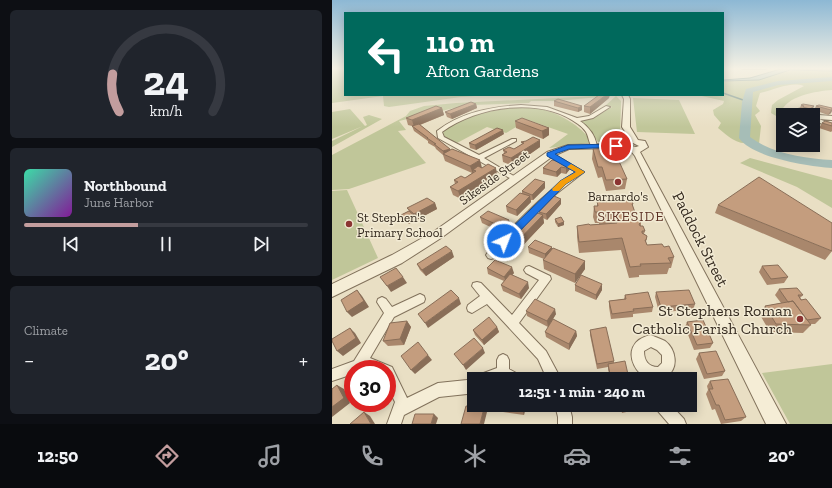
<!DOCTYPE html>
<meta charset="utf-8">
<style>
body{margin:0;font-family:"Zilla Slab",serif;background:#20242c;color:#f1f3f6;height:100vh;display:flex;flex-direction:column;font-size:15px;white-space:nowrap}
*{box-sizing:border-box;margin:0}
p{font-size:13px;color:#9ea1a6}
.icon{flex:none;width:22px;height:22px;fill:none;stroke:currentColor;stroke-width:2;stroke-linecap:round;stroke-linejoin:round}
.map{position:relative;flex:1;overflow:hidden}
.panel{display:flex;flex-direction:column;gap:10px;padding:10px;background:#0d0f14;width:332px}
.panel>*{flex:none}
.guide{position:absolute;left:12px;top:12px;width:380px;height:84px;border-radius:0px;box-shadow:0 2px 10px #0003;background:#00695c;color:#fff;overflow:hidden}
.fabs{position:absolute;left:444px;top:108px;display:grid;gap:8px}
.fabs a{display:grid;place-items:center;width:44px;height:44px;border-radius:0px;background:#171b24;box-shadow:0 2px 10px #0003;font-size:20px}
.speed{position:absolute;left:12px;top:360px;display:flex;gap:8px;font-size:20px;font-weight:700;text-align:center}
.speed>*{display:grid;place-content:center;width:52px;height:52px;border-radius:50%;background:#171b24;box-shadow:0 2px 10px #0003;line-height:1}
.speed .limit{border:6px solid #d22;background:#fff;color:#111}
.pin{position:absolute;display:grid;place-items:center;width:34px;height:34px;color:#fff;margin:-17px;border:2px solid #fff;border-radius:50%;box-shadow:0 1px 4px #0007}
.me{position:absolute;width:44px;margin:-22px;rotate:43deg;stroke-linejoin:round;filter:drop-shadow(0 0 3px #0008)}
.turn{display:flex;align-items:center;gap:14px;height:84px;padding:0 16px;font-size:18px}
.turn .icon{width:52px;height:52px;stroke-width:2.5}
.turn b{display:block;font-size:28px;line-height:34px}
.big{font-size:30px;font-weight:700;line-height:1.1}
.panel .widget{flex:1;display:flex;flex-direction:column;justify-content:center;gap:6px;min-width:0;padding:0 14px;border-radius:6px;background:#20242c}
.panel .dial{align-items:center;gap:0}
.dial svg{height:104px;overflow:visible;fill:none;stroke:#363941;stroke-width:7;stroke-linecap:round;text-anchor:middle}
.dial text{fill:#f1f3f6;stroke:none}
.song{display:flex;align-items:center;gap:12px}
.cover{width:48px;height:48px;border-radius:6px;background:linear-gradient(135deg,hsl(160 70% 55%),hsl(290 70% 35%))}
.played{height:4px;border-radius:2px;background:linear-gradient(90deg,#c39d9e 40%,#363941 40%)}
.keys{display:flex;justify-content:space-around;direction:ltr}
.heat{display:flex;justify-content:space-between;align-items:center;font-size:22px;direction:ltr}
.trip{position:absolute;left:135px;top:372px;width:230px;height:40px;border-radius:0px;background:#171b24;box-shadow:0 2px 10px #0003;font-weight:700;line-height:40px;text-align:center}
.dock{display:flex;height:64px;justify-content:space-around;align-items:center;background:#090b0e;color:#9ea1a6}
.dock .icon{width:28px;height:28px}
.dock .on{color:#c39d9e}
.dock b{font-size:18px;color:#f1f3f6}
main{display:flex;flex:1;min-height:0}
.map>svg:first-child{display:block}
</style>
<main>
<section class="panel">
<div class="widget dial"><svg viewBox="0 0 100 80">
<path d="M14 69A42 42 0 1 1 86 69"/>
<path d="M14 69A42 42 0 0 1 9 40" stroke="#c39d9e"/>
<text x="50" y="56" font-size="32" font-weight="700">24</text>
<text x="50" y="72" font-size="11">km/h</text>
</svg></div>
<div class="widget">
<div class="song"><i class="cover"></i><div><b>Northbound</b><p>June Harbor</p></div></div>
<div class="played"></div>
<div class="keys"><svg class="icon" aria-label="previous" viewBox="0 0 24 24"><path d="M18 5L8 12l10 7zM5 5v14"/></svg><svg class="icon" aria-label="pause" viewBox="0 0 24 24"><path d="M8 5v14M16 5v14"/></svg><svg class="icon" aria-label="next" viewBox="0 0 24 24"><path d="M6 5l10 7-10 7zM19 5v14"/></svg></div>
</div>
<div class="widget"><p>Climate</p>
<div class="heat"><a>−</a><b class="big">20°</b><a>+</a></div>
</div>
</section>
<div class="map">
<svg width="500" height="424" viewBox="0 0 500 424">
<rect width="100%" height="100%" fill="#e9dfc4"/>
<path fill="#c0c699" d="M 0,68 L 13,68 L 13,95 L 157,95 L 129,97 L 57,107 L 52,106 L 51,96 L 0,103 Z
M 500,68 L 500,90 C 485,91 453,96 449,113 L 453,115 L 451,115 L 451,120 L 439,113 L 440,105 L 446,100 L 472,86 C 459,81 442,90 428,93 L 424,106 L 428,111 L 423,115 L 429,126 L 427,144 C 405,144 403,142 386,128 L 389,123 L 382,115 L 381,110 L 391,104 L 392,101 L 365,95 L 391,95 L 391,82 L 465,70 Z
M 264,96 L 267,97 L 225,101 L 199,101 L 197,103 L 140,105 L 118,109 L 67,121 L 74,130 L 66,131 L 94,163 L 17,189 L 0,190 L 0,155 L 74,116 L 78,111 L 92,106 L 124,103 Z
M 284,96 L 289,101 C 289,114 288,128 288,140 L 281,142 L 266,142 L 255,127 L 248,122 L 248,120 L 263,117 L 280,107 L 274,105 Z
M 301,98 L 347,100 L 363,134 L 305,132 Z
M 180,108 C 187,108 195,107 202,108 C 222,110 245,123 258,139 L 257,143 L 217,148 L 236,134 L 196,120 L 174,133 L 155,127 L 125,143 L 112,137 L 111,132 C 126,116 159,111 180,108 Z
M 18,109 L 33,126 L 35,125 L 31,117 L 37,115 L 50,119 L 0,147 L 0,141 L 31,126 L 0,139 L 0,112 Z
M 418,158 L 500,180 L 500,208 L 465,187 L 408,163 Z
M 15,190 L 46,258 L 0,280 L 0,191 Z
M 500,364 L 500,424 L 458,424 L 430,373 Z"/>
<path fill="#a6bdb7" stroke="#6d8a84" d="M 452,68 L 500,68 L 500,71 L 458,70 L 427,80 L 391,81 L 391,80 L 418,78 Z"/>
<g fill="none" stroke-linecap="round" stroke-linejoin="round">
<path stroke="#6d8a84" stroke-width="1.5" d="M 391,93 L 414,101"/>
<path fill="#a6bdb7" fill-rule="evenodd" d="M 500,77 L 500,81 L 446,85 L 421,92 L 418,137 C 441,154 472,158 500,160 L 500,168 C 476,166 421,158 407,138 L 410,102 L 414,89 L 446,81 Z"/>
<g stroke="#82725c" stroke-width="2">
<path id="minor" d="M 409,68 L 435,68 L 433,69 L 411,69 Z
M 189,105 L 215,107 L 245,118 L 257,116 L 274,106 L 278,107 L 261,118 L 248,121 C 257,127 263,135 265,146 L 262,148 C 257,146 257,137 254,132 C 252,129 249,126 246,124 C 209,96 145,106 110,132 L 112,137 L 147,155 L 180,139 L 184,139 L 184,141 L 152,158 L 185,178 L 186,179 L 183,181 L 106,138 L 105,131 C 130,112 158,107 189,105 Z
M 487,115 L 500,116 L 500,120 L 487,119 L 500,124 L 500,128 L 481,120 L 481,118 Z
M 218,152 L 252,172 L 215,201 L 162,258 L 159,259 L 156,258 L 154,255 L 156,252 C 184,224 210,194 244,172 L 216,155 L 216,153 Z
M 197,266 L 218,276 L 219,279 L 187,323 L 214,351 L 229,379 L 215,379 L 206,359 L 155,304 L 140,313 L 136,311 L 135,308 L 136,305 L 148,296 L 140,286 L 141,283 L 145,282 L 149,283 L 180,315 L 207,280 L 194,273 L 192,270 L 194,267 Z
M 88,294 L 92,296 L 93,299 L 92,302 L 62,317 L 38,358 L 60,367 L 75,398 L 106,383 L 135,380 L 142,377 L 146,379 L 142,379 L 142,391 L 135,394 L 107,397 L 72,415 L 69,424 L 55,424 L 63,402 L 55,386 L 55,369 L 21,369 L 21,374 L 0,381 L 0,369 L 22,361 L 52,313 L 45,302 L 46,299 L 50,297 L 54,299 L 60,307 Z
M 319,335 C 323,337 329,339 333,341 C 344,349 347,368 335,376 C 309,394 279,343 319,335 ZM 319,347 L 325,350 L 330,355 L 330,363 L 326,367 C 316,367 312,360 312,351 Z
M 171,354 L 175,356 L 177,360 L 177,369 L 186,374 L 188,379 L 147,379 L 149,374 L 165,368 L 165,360 L 167,356 Z
M 223,405 L 237,405 L 240,417 L 240,424 L 226,424 L 226,417 Z
M 323,405 L 339,405 L 352,419 L 354,424 L 337,424 L 325,410 Z"/>
</g>
<g stroke="#82725c" stroke-width="2">
<path id="tertiary" d="M 290,95 L 296,95 L 298,99 L 298,127 L 306,140 L 313,141 L 316,147 L 308,152 L 454,424 L 434,424 L 303,156 L 299,151 L 284,148 L 237,149 L 221,156 L 109,238 L 70,263 L 0,297 L 0,284 L 60,255 L 101,232 L 215,152 L 236,145 L 284,144 L 298,139 L 290,127 L 292,99 ZM 301,143 L 307,146 L 304,147 L 294,145 Z"/>
</g>
<use href="#minor" fill="#f5edd6" fill-rule="evenodd"/>
<use href="#tertiary" fill="#f5edd6" fill-rule="evenodd"/>
</g>
<path fill="#a9876c" d="M 277,98 L 258,114 L 252,112 L 252,106 Z
M 222,101 L 250,106 L 250,110 L 246,112 L 222,106 Z
M 144,104 L 145,108 L 120,119 L 115,117 L 113,112 Z
M 471,104 L 480,111 L 476,114 L 474,113 L 473,115 L 457,115 L 459,110 L 468,108 L 469,105 Z
M 484,106 L 500,108 L 499,113 L 496,115 L 482,110 Z
M 110,108 L 112,115 L 88,125 L 119,150 L 150,168 L 165,175 L 129,199 L 121,195 L 118,187 L 123,184 L 122,180 L 133,178 L 140,173 L 113,161 L 111,155 L 104,149 L 103,147 L 96,143 L 96,141 L 82,131 L 80,126 L 76,125 L 74,118 Z
M 481,118 L 488,120 L 485,125 L 482,126 L 481,126 Z
M 183,121 L 217,128 L 217,135 L 211,139 L 184,128 Z
M 490,123 L 500,123 L 500,131 L 499,132 L 487,128 Z
M 172,134 L 144,150 L 138,148 L 137,143 Z
M 189,142 L 208,147 L 181,166 L 171,162 L 170,155 L 172,153 L 171,150 L 182,149 L 190,144 Z
M 261,149 L 295,179 L 293,189 L 274,191 L 270,177 L 266,178 L 260,159 Z
M 220,160 L 238,169 L 234,174 L 229,173 L 225,177 L 211,174 L 211,168 Z
M 213,188 L 201,200 L 199,200 L 199,202 L 185,216 L 175,212 L 174,206 L 190,193 L 190,191 Z
M 265,201 L 301,204 L 301,207 L 305,218 L 309,222 L 309,226 L 313,231 L 312,234 L 315,236 L 314,242 L 315,245 L 332,247 L 342,257 L 339,268 L 337,268 L 335,274 L 307,275 L 307,277 L 297,278 L 289,250 L 247,253 L 245,237 L 245,226 L 267,224 L 267,223 L 263,223 L 261,217 L 262,206 L 265,206 Z
M 103,203 L 105,209 L 77,224 L 70,218 L 69,215 L 77,211 L 75,208 Z
M 229,204 L 215,220 L 211,218 L 212,223 L 178,259 L 170,256 L 167,247 L 207,213 L 207,212 Z
M 386,205 L 500,251 L 493,260 L 383,213 Z
M 148,217 L 179,225 L 171,233 L 150,223 Z
M 223,219 L 232,222 L 232,225 L 226,227 L 223,222 Z
M 196,247 L 220,250 L 253,261 L 253,269 L 243,283 L 212,269 L 211,260 L 212,259 L 197,253 Z
M 122,257 L 94,276 L 88,270 L 85,264 Z
M 430,266 L 456,277 L 452,283 L 435,285 L 427,272 Z
M 155,268 L 182,273 L 180,275 L 197,288 L 189,299 L 171,291 L 169,285 L 172,281 L 156,274 Z
M 243,285 L 270,290 L 264,300 L 243,291 Z
M 447,289 L 471,295 L 468,298 L 489,318 L 483,324 L 478,324 L 479,325 L 471,333 L 438,332 L 428,315 L 433,306 L 449,303 L 443,295 Z
M 324,292 L 363,304 L 361,310 L 327,312 L 323,297 Z
M 293,295 L 321,307 L 320,312 L 301,314 L 301,317 L 279,319 L 277,307 L 277,301 L 292,299 Z
M 194,311 L 224,314 L 216,327 L 195,316 Z
M 75,321 L 79,327 L 72,345 L 56,346 L 51,341 Z
M 355,322 L 381,343 L 378,348 L 362,350 L 353,327 Z
M 165,327 L 167,332 L 152,345 L 143,335 L 141,330 Z
M 258,330 L 282,361 L 282,363 L 297,379 L 278,379 L 276,369 L 276,367 L 265,369 L 258,335 Z
M 244,331 L 245,336 L 237,350 L 214,337 L 213,332 Z
M 367,353 L 393,371 L 390,376 L 372,379 L 364,359 Z
M 378,381 L 414,417 L 409,421 L 389,424 L 383,409 L 380,410 L 374,394 L 376,390 L 375,386 Z
M 194,405 L 192,415 L 171,412 L 169,408 Z
M 288,405 L 310,405 L 308,409 L 290,413 Z"/>
<path fill="#896e58" d="M 274,95 L 278,95 L 277,98 L 258,114 L 258,107 Z
M 144,104 L 145,108 L 120,119 L 118,114 Z
M 250,106 L 250,110 L 246,112 L 246,108 Z
M 482,106 L 480,111 L 476,114 L 478,109 Z
M 110,108 L 112,115 L 82,127 L 80,120 Z
M 476,110 L 473,115 L 470,115 L 471,113 Z
M 499,110 L 500,110 L 500,111 L 499,113 L 496,115 Z
M 488,120 L 485,125 L 482,126 L 485,122 Z
M 217,128 L 217,135 L 211,139 L 210,131 Z
M 171,130 L 172,134 L 144,150 L 143,145 Z
M 208,140 L 208,147 L 181,166 L 179,158 Z
M 118,149 L 120,154 L 112,154 L 111,151 Z
M 148,160 L 150,168 L 141,170 L 142,173 L 141,174 L 138,166 Z
M 238,164 L 238,169 L 234,174 L 234,168 Z
M 229,167 L 229,173 L 225,177 L 224,172 Z
M 164,168 L 165,175 L 129,199 L 126,191 Z
M 213,182 L 213,188 L 201,200 L 200,195 Z
M 198,196 L 199,202 L 185,216 L 184,210 Z
M 229,199 L 229,204 L 215,220 L 214,214 Z
M 103,203 L 105,209 L 77,224 L 76,221 L 84,217 L 82,214 Z
M 211,215 L 212,223 L 178,259 L 176,251 Z
M 177,220 L 179,225 L 171,233 L 170,227 Z
M 232,222 L 232,225 L 226,227 L 226,224 Z
M 220,247 L 220,252 L 213,260 L 213,254 Z
M 120,251 L 122,257 L 94,276 L 90,270 Z
M 253,261 L 253,269 L 243,283 L 243,274 Z
M 180,267 L 182,273 L 174,282 L 172,277 Z
M 71,277 L 75,283 L 59,292 L 55,286 Z
M 196,282 L 197,288 L 189,299 L 187,294 Z
M 270,284 L 270,290 L 264,300 L 264,295 Z
M 25,290 L 30,296 L 37,307 L 20,317 L 15,312 Z
M 127,298 L 129,304 L 96,328 L 93,323 Z
M 223,309 L 224,314 L 216,327 L 215,321 Z
M 75,321 L 79,327 L 72,345 L 68,339 Z
M 165,327 L 167,332 L 152,345 L 150,340 Z
M 18,328 L 23,333 L 29,343 L 11,356 L 5,351 Z
M 244,331 L 245,336 L 237,350 L 237,344 Z
M 151,348 L 153,353 L 134,370 L 131,365 Z
M 96,355 L 100,360 L 83,374 L 79,370 Z
M 5,385 L 12,389 L 18,403 L 0,417 L 0,407 Z
M 192,405 L 194,405 L 192,415 L 190,410 Z
M 152,408 L 155,412 L 152,424 L 148,424 Z
M 32,412 L 38,416 L 43,424 L 39,424 Z
M 102,414 L 106,418 L 104,424 L 99,424 Z"/>
<path fill="#c49d7e" stroke="#896e58" d="M 267,95 L 274,95 L 258,107 L 252,106 Z
M 226,99 L 250,106 L 246,108 L 222,101 Z
M 139,102 L 144,104 L 118,114 L 113,112 Z
M 471,104 L 482,106 L 478,109 L 471,107 L 472,106 L 469,105 Z
M 487,105 L 500,108 L 500,110 L 499,110 L 484,106 Z
M 104,106 L 110,108 L 80,120 L 74,118 Z
M 468,108 L 476,110 L 471,113 L 459,110 Z
M 190,118 L 217,128 L 210,131 L 183,121 Z
M 481,118 L 488,120 L 485,122 L 481,121 Z
M 493,121 L 500,123 L 500,126 L 490,123 Z
M 87,124 L 118,149 L 111,151 L 102,144 L 104,144 L 95,138 L 96,138 L 80,126 Z
M 165,128 L 171,130 L 143,145 L 137,143 Z
M 201,137 L 208,140 L 179,158 L 170,155 L 175,152 L 171,150 L 177,147 L 182,149 L 192,143 L 189,142 L 194,141 Z
M 281,148 L 295,179 L 274,180 L 270,167 L 266,167 L 261,149 Z
M 120,149 L 148,160 L 138,166 L 111,154 Z
M 220,160 L 238,164 L 234,168 L 229,167 L 224,172 L 211,168 Z
M 156,164 L 164,168 L 126,191 L 118,187 L 126,182 L 122,180 L 129,176 L 133,178 L 144,171 L 141,170 L 146,166 L 150,168 Z
M 427,177 L 500,223 L 500,251 L 386,205 Z
M 203,179 L 213,182 L 200,195 L 190,191 Z
M 188,193 L 198,196 L 184,210 L 174,206 Z
M 222,196 L 229,199 L 214,214 L 207,212 Z
M 95,198 L 103,203 L 82,214 L 75,208 Z
M 295,199 L 300,201 L 301,204 L 300,204 L 305,218 L 309,222 L 307,224 L 308,226 L 311,226 L 313,231 L 310,231 L 310,233 L 315,236 L 314,240 L 313,240 L 315,245 L 330,244 L 332,247 L 337,246 L 342,257 L 336,258 L 339,263 L 308,264 L 309,266 L 298,267 L 290,238 L 247,242 L 245,226 L 257,224 L 258,225 L 285,223 L 283,214 L 269,215 L 268,212 L 263,212 L 262,206 L 266,206 L 265,201 L 271,202 Z
M 77,211 L 84,217 L 76,221 L 69,215 Z
M 156,211 L 177,220 L 170,227 L 148,217 Z
M 203,212 L 211,215 L 176,251 L 167,247 Z
M 229,217 L 232,222 L 226,224 L 223,219 Z
M 203,240 L 220,247 L 213,254 L 196,247 Z
M 114,246 L 120,251 L 90,270 L 85,264 Z
M 221,248 L 253,261 L 243,274 L 211,260 Z
M 163,260 L 180,267 L 172,277 L 155,268 Z
M 446,265 L 456,277 L 439,279 L 430,266 Z
M 64,268 L 71,277 L 55,286 L 48,277 Z
M 178,274 L 196,282 L 187,294 L 169,285 Z
M 249,275 L 270,284 L 264,295 L 243,285 Z
M 465,288 L 471,295 L 466,295 L 469,300 L 474,299 L 489,318 L 475,320 L 461,301 L 456,302 L 447,289 Z
M 25,290 L 32,301 L 15,312 L 9,300 Z
M 119,290 L 127,298 L 93,323 L 86,314 Z
M 357,290 L 363,304 L 329,307 L 324,292 Z
M 316,292 L 321,307 L 301,309 L 302,311 L 280,314 L 277,301 L 294,299 L 293,295 Z
M 203,299 L 223,309 L 215,321 L 194,311 Z
M 461,301 L 479,325 L 444,324 L 433,306 Z
M 157,317 L 165,327 L 150,340 L 141,330 Z
M 221,319 L 244,331 L 237,344 L 213,332 Z
M 371,320 L 381,343 L 365,345 L 355,322 Z
M 75,321 L 68,339 L 51,341 L 58,323 Z
M 274,327 L 282,361 L 265,364 L 258,330 Z
M 18,328 L 24,338 L 5,351 L 0,341 L 0,339 Z
M 142,338 L 151,348 L 131,365 L 122,354 Z
M 86,342 L 96,355 L 79,370 L 69,356 Z
M 384,351 L 393,371 L 375,374 L 367,353 Z
M 293,361 L 297,379 L 279,379 L 276,364 Z
M 396,379 L 414,417 L 393,420 L 387,405 L 384,405 L 377,389 L 381,389 L 378,381 Z
M 5,385 L 12,398 L 0,407 L 0,389 Z
M 169,405 L 192,405 L 190,410 L 169,408 Z
M 291,405 L 310,405 L 291,409 Z
M 134,406 L 152,408 L 148,424 L 129,424 Z
M 32,412 L 39,424 L 18,424 Z
M 83,414 L 102,414 L 99,424 L 80,424 Z"/>
<linearGradient id="sky" x2="0" y2="1"><stop stop-color="#8db8d4"/><stop offset="0.54" stop-color="#f5f1e4"/><stop offset="1" stop-color="#f5f1e4" stop-opacity="0"/></linearGradient>
<rect width="500" height="127" fill="url(#sky)"/>
<path fill="#1a73e8" stroke="#114b97" d="M 284,144 L 287,146 L 286,147 L 237,149 L 223,154 L 253,172 L 234,184 L 175,244 L 168,244 L 166,241 L 168,239 L 228,181 L 243,172 L 215,156 L 215,153 L 236,145 Z"/>
<path fill="#f59e0b" d="M 239,164 L 253,172 L 234,184 L 227,191 L 221,191 L 220,189 L 228,181 L 244,172 L 235,167 Z"/>
<g fill="#8b3432" stroke="#f2ead3" stroke-width="1.5">
<circle cx="286" cy="182" r="4"/>
<circle cx="17" cy="224" r="4"/>
<circle cx="468" cy="319" r="4"/>
</g>
<g text-anchor="middle" stroke-width="3" stroke-linejoin="round" paint-order="stroke">
<g font-size="13" fill="#342a1f" stroke="#f2ead3">
<text transform="translate(162 177) rotate(-36)" y="5">Sikeside Street</text>
</g>
<g font-size="13" fill="#342a1f" stroke="#f2ead3">
<text x="286" y="201">Barnardo's</text>
<text x="25" y="222" text-anchor="start">St Stephen's<tspan x="25" dy="15">Primary School</tspan></text>
</g>
<g font-size="14" letter-spacing="1" fill="#5c3023" stroke="#f2ead3">
<text x="299" y="221">SIKESIDE</text>
</g>
<g font-size="16" fill="#342a1f" stroke="#f2ead3">
<text transform="translate(369 239) rotate(63)" y="6">Paddock Street</text>
</g>
<g font-size="16" fill="#342a1f" stroke="#f2ead3" text-anchor="end">
<text x="460" y="316">St Stephens Roman<tspan x="460" dy="18">Catholic Parish Church</tspan></text>
</g>
</g>
</svg>
<div class="fabs">
<a><svg class="icon" aria-label="layers" viewBox="0 0 24 24"><path d="M12 4l9 5-9 5-9-5zM3 14l9 5 9-5"/></svg></a>
</div>
<div class="speed"><div class="limit">30</div></div>
<div class="pin" style="left:284px;top:146px;background:#d93025"><svg class="icon" aria-label="arrive" viewBox="0 0 24 24"><path d="M6 21V4h12l-3 4 3 4H6"/></svg></div>
<svg class="me" style="left:172px;top:241px" viewBox="-20 -20 40 40"><circle r="17" fill="#1a73e8" stroke="#fff" stroke-width="3"/><path d="M0-11L8 9 0 5-8 9z" fill="#fff"/></svg>
<div class="trip">12:51 · 1 min · 240 m</div>
<div class="guide">
<div class="turn"><svg class="icon" aria-label="left" viewBox="0 0 24 24"><path d="M17 20v-9H6M10 6l-5 5 5 5"/></svg><div><b>110 m</b>Afton Gardens</div></div>
</div>
</div>
</main>
<nav class="dock">
<b>12:50</b>
<svg class="icon on" aria-label="directions" viewBox="0 0 24 24"><path d="M12 3l9 9-9 9-9-9zM9 14v-3h6M13 9l2 2-2 2"/></svg>
<svg class="icon" aria-label="music" viewBox="0 0 24 24"><path d="M9 18V5l10-2v13"/><circle cx="6" cy="18" r="3"/><circle cx="16" cy="16" r="3"/></svg>
<svg class="icon" aria-label="phone" viewBox="0 0 24 24"><path d="M5 4h4l2 5-3 2q2 4 5 5l2-3 5 2v4C11 20 4 13 5 4z"/></svg>
<svg class="icon" aria-label="climate" viewBox="0 0 24 24"><path d="M12 3v18M4 7l16 10M4 17L20 7"/></svg>
<svg class="icon" aria-label="car" viewBox="0 0 24 24"><path d="M5 17H2v-5l4-1 3-4h7l3 4 3 1v5h-3M9 17h6M6 11h13"/><circle cx="7" cy="17" r="2"/><circle cx="17" cy="17" r="2"/></svg>
<svg class="icon" aria-label="filters" viewBox="0 0 24 24"><path d="M4 7h16M4 17h16"/><circle cx="9" cy="7" r="2"/><circle cx="15" cy="17" r="2"/></svg>
<b>20°</b>
</nav>
